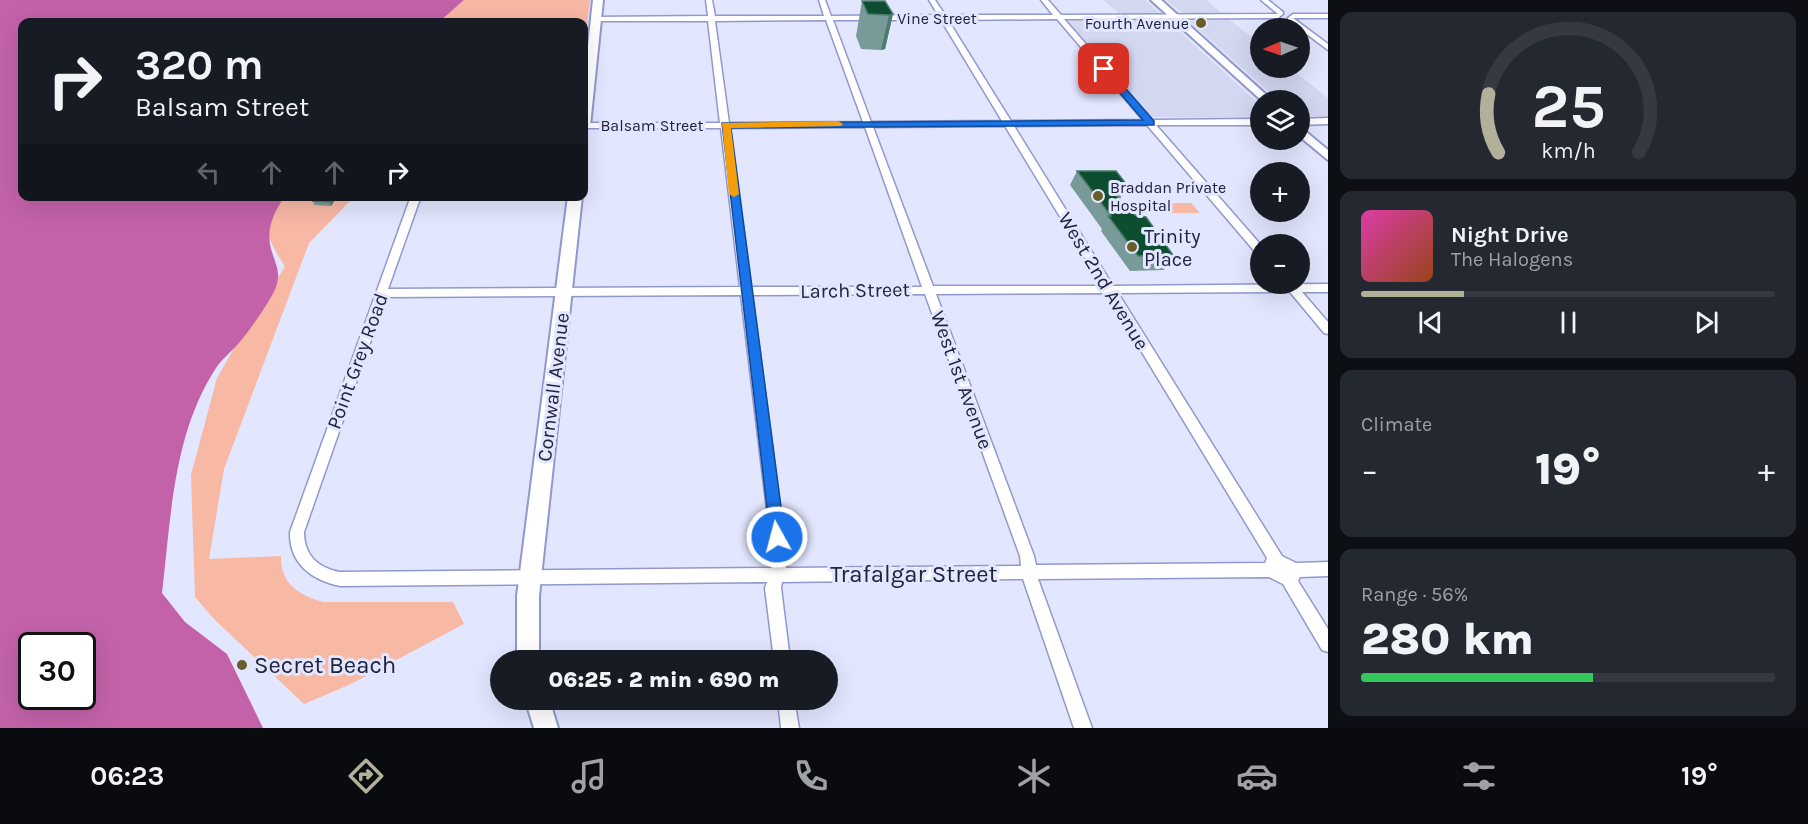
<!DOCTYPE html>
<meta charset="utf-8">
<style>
body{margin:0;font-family:Karla,sans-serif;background:#242831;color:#f1f3f6;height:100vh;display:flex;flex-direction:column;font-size:22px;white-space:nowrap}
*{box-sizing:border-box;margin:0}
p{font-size:20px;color:#9ea1a6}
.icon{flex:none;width:33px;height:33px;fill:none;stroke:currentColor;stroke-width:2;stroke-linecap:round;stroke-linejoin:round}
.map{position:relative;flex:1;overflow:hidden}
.side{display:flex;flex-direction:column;gap:12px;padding:12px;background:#0d0f14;width:480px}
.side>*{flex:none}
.top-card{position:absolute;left:18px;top:18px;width:570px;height:183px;border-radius:12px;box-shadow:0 6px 24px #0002;background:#171b24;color:#f1f3f6;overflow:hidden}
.needle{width:39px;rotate:268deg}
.fabs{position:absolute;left:1250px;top:18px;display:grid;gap:12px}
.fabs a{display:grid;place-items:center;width:60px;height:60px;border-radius:50%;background:#171b24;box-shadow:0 6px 24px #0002;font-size:30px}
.speed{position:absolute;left:18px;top:632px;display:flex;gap:12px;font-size:30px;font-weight:700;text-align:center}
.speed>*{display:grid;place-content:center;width:78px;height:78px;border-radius:50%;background:#171b24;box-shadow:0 6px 24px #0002;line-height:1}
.speed .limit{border:3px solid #111;border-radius:9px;background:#fff;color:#111}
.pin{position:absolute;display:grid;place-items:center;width:51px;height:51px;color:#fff;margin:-26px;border-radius:12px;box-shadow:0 3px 9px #0006}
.me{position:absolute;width:66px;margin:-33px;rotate:353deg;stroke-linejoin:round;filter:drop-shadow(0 0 4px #0008)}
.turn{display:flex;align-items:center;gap:21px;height:126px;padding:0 18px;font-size:27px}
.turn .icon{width:78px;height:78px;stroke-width:2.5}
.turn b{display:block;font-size:42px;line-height:51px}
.lanes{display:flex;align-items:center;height:57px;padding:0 18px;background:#0003;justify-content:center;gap:30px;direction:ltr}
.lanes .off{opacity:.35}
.big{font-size:45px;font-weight:800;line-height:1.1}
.side .widget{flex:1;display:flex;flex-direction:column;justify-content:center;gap:9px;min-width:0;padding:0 21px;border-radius:12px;background:#242831}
.side .dial{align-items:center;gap:0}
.dial svg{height:156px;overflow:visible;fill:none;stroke:#363941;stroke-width:7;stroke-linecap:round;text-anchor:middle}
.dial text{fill:#f1f3f6;stroke:none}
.song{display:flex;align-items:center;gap:18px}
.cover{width:72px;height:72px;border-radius:9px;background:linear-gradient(135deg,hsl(320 70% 55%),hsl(20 70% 35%))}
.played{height:6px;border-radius:3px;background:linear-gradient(90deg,#b3b09a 25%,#363941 25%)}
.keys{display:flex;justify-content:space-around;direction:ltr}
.heat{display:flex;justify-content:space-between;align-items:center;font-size:33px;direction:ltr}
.charge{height:9px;border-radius:4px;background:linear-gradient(90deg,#34c759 56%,#363941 0)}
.trip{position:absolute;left:490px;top:650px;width:348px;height:60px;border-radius:30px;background:#171b24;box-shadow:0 6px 24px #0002;font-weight:800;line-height:60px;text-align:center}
.menu{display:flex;height:96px;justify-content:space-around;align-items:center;background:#090b0e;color:#9ea1a6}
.menu .icon{width:42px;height:42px}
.menu .on{color:#b3b09a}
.menu b{font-size:27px;color:#f1f3f6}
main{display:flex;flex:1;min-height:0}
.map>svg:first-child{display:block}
</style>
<main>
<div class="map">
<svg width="1328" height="728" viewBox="0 0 1328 728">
<rect width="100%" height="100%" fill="#e2e6fe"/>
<path fill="#d3d7f0" d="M 1103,0 L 1145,0 L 1159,13 L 1120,14 Z
M 1166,0 L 1206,0 L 1221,12 L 1184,14 Z
M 1228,19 L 1260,43 L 1260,68 L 1290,68 L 1328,98 L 1328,117 L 1299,116 L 1299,100 L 1278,100 L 1189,21 Z
M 1071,20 L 1168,21 L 1260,105 L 1260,118 L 1150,117 L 1068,22 Z"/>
<path fill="#f7b8a4" d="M 464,0 L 590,0 L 584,52 L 584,22 L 439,22 Z
M 280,197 L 354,197 L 309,243 L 224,469 L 209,559 L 281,556 C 280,583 299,596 324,602 L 453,602 L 464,624 L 351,684 L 304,704 L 214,619 L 195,597 L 191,475 L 217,378 L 254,313 L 285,267 C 266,234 261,232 280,197 Z
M 1152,203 L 1191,203 L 1200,213 L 1160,213 Z"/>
<path fill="#c362a9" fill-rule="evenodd" d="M 0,0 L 464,0 L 439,22 L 22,22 L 22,196 L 284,197 C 273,214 265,231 272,252 C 276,265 281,273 276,287 C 272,299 247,334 238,344 C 231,352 222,359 216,368 C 173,434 171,517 162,593 L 185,622 L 227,654 L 263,728 L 0,728 ZM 32,645 L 82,645 L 82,696 L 32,696 Z"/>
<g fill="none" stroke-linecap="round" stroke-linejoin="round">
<g stroke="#9198ce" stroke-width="3">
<path id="street" d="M 706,0 L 712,0 L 715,16 L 824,16 L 819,0 L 825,0 L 831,16 L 938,15 L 929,0 L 935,0 L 945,15 L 1053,15 L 1041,0 L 1048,0 L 1061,15 L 1278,14 L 1261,0 L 1268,0 L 1283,12 L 1283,14 L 1278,18 L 1064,19 L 1152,120 L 1260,119 L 1260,125 L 1156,125 L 1260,244 L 1260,254 L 1256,253 L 1147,125 L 1014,126 L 1113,286 L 1328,284 L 1328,292 L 1302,292 L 1328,322 L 1328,334 L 1324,333 L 1290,292 L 1118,293 L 1282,556 L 1296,563 L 1328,562 L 1328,576 L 1300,577 L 1298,581 L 1328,629 L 1328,652 L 1322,650 L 1283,584 L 1269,577 L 1038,579 L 1092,728 L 1074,728 L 1023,579 L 782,582 L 781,588 L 790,660 L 774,660 L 765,588 L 767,582 L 340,586 C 311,580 289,563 290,532 L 411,196 L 421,196 L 388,289 L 740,287 L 721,128 L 584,128 L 584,123 L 720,123 L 708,21 L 595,21 L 592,19 L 595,17 L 708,16 ZM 1057,19 L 1143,120 L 1011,121 L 948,20 ZM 826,20 L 863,122 L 729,123 L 715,21 ZM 833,20 L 941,20 L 1002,121 L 871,122 ZM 1005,126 L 1102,286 L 933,286 L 873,127 ZM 865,127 L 922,287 L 751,287 L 729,128 ZM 1106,293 L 1267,558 L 1265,563 L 1036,565 L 1034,556 L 936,294 ZM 925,294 L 1020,556 L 1021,566 L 786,568 L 787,560 L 752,295 ZM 741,295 L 773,560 L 771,568 L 340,572 C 318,568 304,555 304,532 L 386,297 Z
M 1293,14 L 1328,14 L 1328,18 L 1293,18 L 1328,44 L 1328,50 L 1288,20 L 1288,18 Z
M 1328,118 L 1328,124 L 1299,125 L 1299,119 Z
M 778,699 L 794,699 L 799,728 L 781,728 Z"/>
</g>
<g stroke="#9198ce" stroke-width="4">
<path id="secondary" d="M 593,0 L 603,0 L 590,126 L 584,130 L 584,82 Z
M 1151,0 L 1161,0 L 1272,100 L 1261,100 Z
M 1299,126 L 1328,150 L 1328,160 L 1299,136 Z
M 568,196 L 582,196 L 539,596 L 539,660 L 517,660 L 517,596 Z
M 525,699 L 549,699 L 558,728 L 534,728 Z"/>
</g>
<use href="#street" fill="#fff" fill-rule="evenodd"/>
<use href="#secondary" fill="#fff" fill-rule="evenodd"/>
</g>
<path fill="#789a98" d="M 862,1 L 893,14 L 885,49 L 881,50 L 861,49 L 856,36 Z
M 1077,171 L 1127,185 L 1120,199 L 1173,255 L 1164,270 L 1130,271 L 1101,231 L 1102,229 L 1070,185 Z
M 316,196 L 345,196 L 341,200 L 335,200 L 331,206 L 314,205 L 313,201 Z"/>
<path fill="#4d7c6e" d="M 893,14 L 885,49 L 881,50 L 889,15 Z
M 333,196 L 334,196 L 335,200 L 331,206 L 330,202 Z"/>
<path fill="#0d4e31" stroke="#4d7c6e" stroke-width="1.5" d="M 862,1 L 885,1 L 893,14 L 889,15 L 868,14 Z
M 1077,171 L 1116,171 L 1127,185 L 1114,185 L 1120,194 L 1115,194 L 1135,215 L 1146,217 L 1173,255 L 1138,256 L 1108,216 L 1111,216 Z
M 316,196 L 333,196 L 330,202 L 313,201 Z"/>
<path fill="#1a73e8" stroke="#114b97" stroke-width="1.5" d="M 1101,67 L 1107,67 L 1154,121 L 1154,125 L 731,128 L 785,537 L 783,542 L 777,544 L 771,542 L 722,123 L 1143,120 L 1101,71 Z"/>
<path fill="#f59e0b" d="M 838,121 L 843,124 L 841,126 L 731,128 L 739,194 L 734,197 L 729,194 L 722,123 Z"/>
<g fill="#685e2a" stroke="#e2e6fe" stroke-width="2">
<circle cx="1201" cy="23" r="6"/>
<circle cx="1098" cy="196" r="6"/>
<circle cx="1132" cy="247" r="6"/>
<circle cx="242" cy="665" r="6"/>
</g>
<g text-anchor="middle" stroke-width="6" stroke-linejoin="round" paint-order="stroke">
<g font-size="16" fill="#212439" stroke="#e2e6fe">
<text x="937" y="24">Vine Street</text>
<text x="652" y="131">Balsam Street</text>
</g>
<g font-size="16" fill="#212439" stroke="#e2e6fe" text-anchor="end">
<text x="1189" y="29">Fourth Avenue</text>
<text x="1110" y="193" text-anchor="start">Braddan Private<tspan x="1110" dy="18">Hospital</tspan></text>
</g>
<g font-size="20" fill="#212439" stroke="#e2e6fe" text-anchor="start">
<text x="1144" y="243">Trinity<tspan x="1144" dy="23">Place</tspan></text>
</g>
<g font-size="20" fill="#212439" stroke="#e2e6fe">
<text transform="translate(1104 281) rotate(59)" y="7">West 2nd Avenue</text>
<text transform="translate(855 290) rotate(-1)" y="7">Larch Street</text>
<text transform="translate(357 361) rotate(-70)" y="7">Point Grey Road</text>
<text transform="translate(962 380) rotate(70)" y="7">West 1st Avenue</text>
<text transform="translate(553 387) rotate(-83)" y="7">Cornwall Avenue</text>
</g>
<g font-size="24" fill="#212439" stroke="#e2e6fe">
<text x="914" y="582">Trafalgar Street</text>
</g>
<g font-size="24" fill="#212439" stroke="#e2e6fe" text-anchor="start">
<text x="254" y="673">Secret Beach</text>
</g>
</g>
</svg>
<div class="fabs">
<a><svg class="needle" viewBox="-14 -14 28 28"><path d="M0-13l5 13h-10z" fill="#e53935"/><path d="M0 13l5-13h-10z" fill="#9ea1a6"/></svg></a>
<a><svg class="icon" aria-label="layers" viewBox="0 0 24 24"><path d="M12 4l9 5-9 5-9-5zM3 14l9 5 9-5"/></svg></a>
<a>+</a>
<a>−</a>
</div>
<div class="speed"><div class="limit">30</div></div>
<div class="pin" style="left:1104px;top:69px;background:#d93025"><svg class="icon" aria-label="arrive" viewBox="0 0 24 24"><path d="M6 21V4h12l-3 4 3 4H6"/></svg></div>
<svg class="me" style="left:777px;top:537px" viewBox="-20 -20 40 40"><circle r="17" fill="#1a73e8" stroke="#fff" stroke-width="3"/><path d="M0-11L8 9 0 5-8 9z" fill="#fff"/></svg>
<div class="trip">06:25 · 2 min · 690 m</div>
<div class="top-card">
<div class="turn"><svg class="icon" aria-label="right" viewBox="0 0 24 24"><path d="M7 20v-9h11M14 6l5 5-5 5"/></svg><div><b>320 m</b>Balsam Street</div></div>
<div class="lanes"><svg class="icon off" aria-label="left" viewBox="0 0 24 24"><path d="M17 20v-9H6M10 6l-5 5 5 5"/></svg><svg class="icon off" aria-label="ahead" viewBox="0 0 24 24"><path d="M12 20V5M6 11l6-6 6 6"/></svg><svg class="icon off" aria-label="ahead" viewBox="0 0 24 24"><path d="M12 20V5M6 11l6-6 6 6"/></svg><svg class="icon" aria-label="right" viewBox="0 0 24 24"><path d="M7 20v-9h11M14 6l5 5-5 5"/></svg></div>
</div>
</div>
<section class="side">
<div class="widget dial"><svg viewBox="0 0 100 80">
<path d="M14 69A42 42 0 1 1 86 69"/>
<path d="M14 69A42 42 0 0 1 9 39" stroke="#b3b09a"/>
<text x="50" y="56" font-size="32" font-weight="700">25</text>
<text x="50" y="72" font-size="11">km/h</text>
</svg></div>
<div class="widget">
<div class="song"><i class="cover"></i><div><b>Night Drive</b><p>The Halogens</p></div></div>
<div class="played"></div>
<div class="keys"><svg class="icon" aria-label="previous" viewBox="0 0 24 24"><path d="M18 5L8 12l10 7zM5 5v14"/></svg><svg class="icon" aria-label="pause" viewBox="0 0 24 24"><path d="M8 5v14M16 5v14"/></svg><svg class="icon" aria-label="next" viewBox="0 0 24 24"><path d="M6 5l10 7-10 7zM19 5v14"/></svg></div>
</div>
<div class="widget"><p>Climate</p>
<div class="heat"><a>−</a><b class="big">19°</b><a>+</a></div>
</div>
<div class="widget"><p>Range · 56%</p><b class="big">280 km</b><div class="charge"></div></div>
</section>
</main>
<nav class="menu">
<b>06:23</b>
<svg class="icon on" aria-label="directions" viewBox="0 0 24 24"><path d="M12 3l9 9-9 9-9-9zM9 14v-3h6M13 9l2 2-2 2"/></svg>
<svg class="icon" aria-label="music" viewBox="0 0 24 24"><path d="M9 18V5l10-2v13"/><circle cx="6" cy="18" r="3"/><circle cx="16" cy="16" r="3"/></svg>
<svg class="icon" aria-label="phone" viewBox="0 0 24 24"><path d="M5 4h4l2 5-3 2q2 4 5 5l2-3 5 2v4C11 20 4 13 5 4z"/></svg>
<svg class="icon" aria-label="climate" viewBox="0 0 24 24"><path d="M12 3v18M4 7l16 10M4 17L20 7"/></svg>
<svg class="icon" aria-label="car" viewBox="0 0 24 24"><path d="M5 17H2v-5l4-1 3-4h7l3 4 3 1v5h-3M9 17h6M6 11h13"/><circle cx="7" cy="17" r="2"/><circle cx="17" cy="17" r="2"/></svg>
<svg class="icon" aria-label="filters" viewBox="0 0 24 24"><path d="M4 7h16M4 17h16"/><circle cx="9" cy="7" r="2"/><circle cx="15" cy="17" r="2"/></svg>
<b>19°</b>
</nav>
